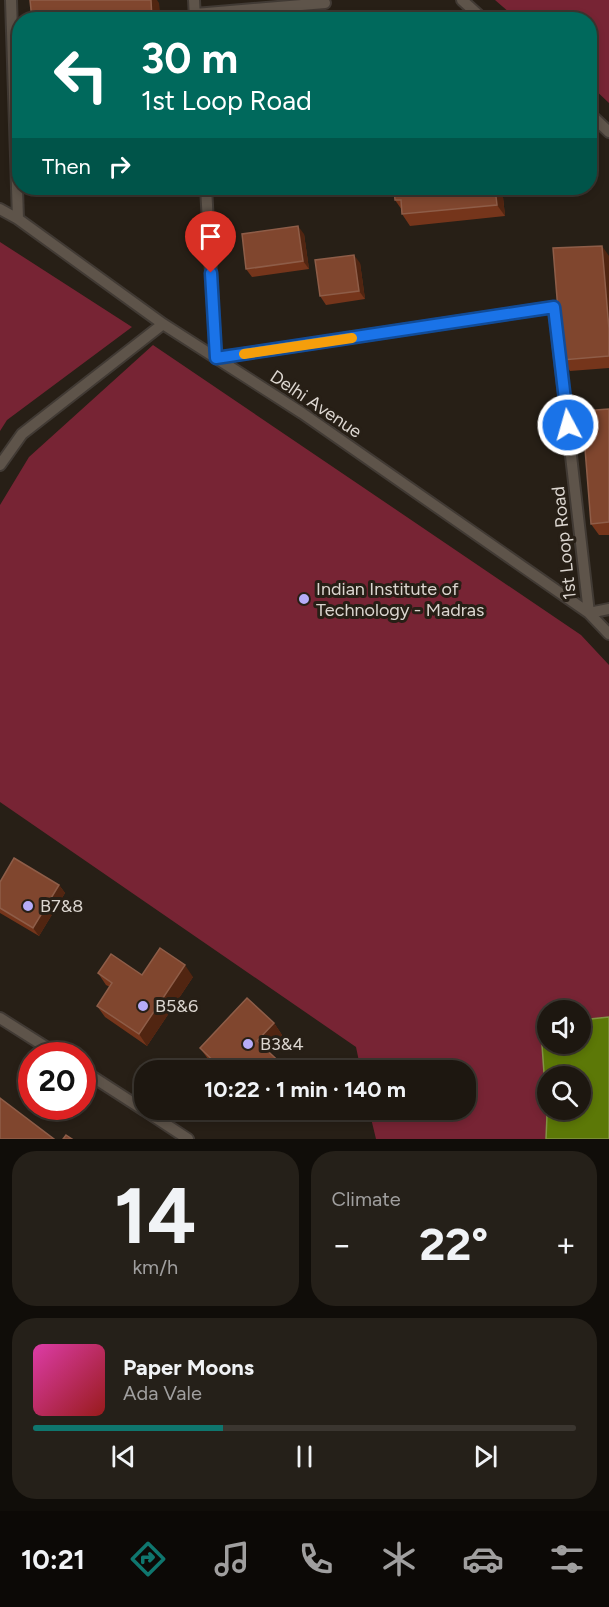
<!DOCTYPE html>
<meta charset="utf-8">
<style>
body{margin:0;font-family:Figtree,sans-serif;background:#252019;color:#f1f3f6;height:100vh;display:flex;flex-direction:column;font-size:22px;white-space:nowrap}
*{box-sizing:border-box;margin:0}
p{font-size:20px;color:#a09f9f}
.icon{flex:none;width:33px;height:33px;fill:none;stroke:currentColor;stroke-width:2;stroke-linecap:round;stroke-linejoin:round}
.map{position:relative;height:1139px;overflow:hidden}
.details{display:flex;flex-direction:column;gap:12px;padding:12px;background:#100d09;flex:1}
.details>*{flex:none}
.hud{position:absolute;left:12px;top:12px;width:585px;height:183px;border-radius:24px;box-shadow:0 3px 9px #0003,0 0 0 2px #3b3630;background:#00695c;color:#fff;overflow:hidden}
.tools{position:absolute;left:537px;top:1000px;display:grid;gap:12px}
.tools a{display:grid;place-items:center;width:54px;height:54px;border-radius:50%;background:#1d1710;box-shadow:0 3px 9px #0003,0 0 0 2px #3b3630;font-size:30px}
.speed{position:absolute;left:18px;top:1042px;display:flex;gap:12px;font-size:30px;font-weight:700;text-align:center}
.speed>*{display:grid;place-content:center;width:78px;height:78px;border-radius:50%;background:#1d1710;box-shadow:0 3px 9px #0003,0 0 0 2px #3b3630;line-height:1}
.speed .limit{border:9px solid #d22;background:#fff;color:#111}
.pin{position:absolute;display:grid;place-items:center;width:51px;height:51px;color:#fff;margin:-62px -26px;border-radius:50% 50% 50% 0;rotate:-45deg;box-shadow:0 0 6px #0007}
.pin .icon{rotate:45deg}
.me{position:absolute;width:66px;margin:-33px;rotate:354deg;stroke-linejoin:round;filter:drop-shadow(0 0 4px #0008)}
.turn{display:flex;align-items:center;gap:21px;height:126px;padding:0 30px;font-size:27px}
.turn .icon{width:78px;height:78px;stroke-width:2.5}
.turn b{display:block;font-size:42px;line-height:51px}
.then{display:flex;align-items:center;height:57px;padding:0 30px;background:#0003;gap:12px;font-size:22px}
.big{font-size:45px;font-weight:700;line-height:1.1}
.details .widget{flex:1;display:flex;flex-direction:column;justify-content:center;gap:9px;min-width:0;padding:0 21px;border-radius:24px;background:#252019}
.details .dial{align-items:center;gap:0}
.dial b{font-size:78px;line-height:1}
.song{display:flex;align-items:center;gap:18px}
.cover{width:72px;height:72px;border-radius:9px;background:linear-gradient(135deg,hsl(320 70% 55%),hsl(0 70% 35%))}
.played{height:6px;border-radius:3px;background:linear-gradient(90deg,#0f766e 35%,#3b3630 35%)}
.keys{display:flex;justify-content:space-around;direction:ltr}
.heat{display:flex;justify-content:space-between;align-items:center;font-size:33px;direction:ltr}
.details .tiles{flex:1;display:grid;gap:12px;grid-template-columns:1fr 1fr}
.widget:last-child{grid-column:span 2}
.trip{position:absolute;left:134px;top:1060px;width:342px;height:60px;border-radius:24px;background:#1d1710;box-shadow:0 3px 9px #0003,0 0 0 2px #3b3630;font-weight:700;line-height:60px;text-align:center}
.dock{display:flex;height:96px;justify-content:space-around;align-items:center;background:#0c0906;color:#a09f9f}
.dock .icon{width:42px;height:42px}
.dock .selected{color:#0f766e}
.dock b{font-size:27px;color:#f1f3f6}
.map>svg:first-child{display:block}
</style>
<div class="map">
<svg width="609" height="1139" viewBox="0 0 609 1139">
<rect width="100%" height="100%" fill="#271f16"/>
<path fill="#772434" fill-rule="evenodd" d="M 495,0 L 609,0 L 609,103 L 590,85 L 590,20 L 517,19 Z
M 0,242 L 132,327 L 7,420 L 0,431 Z
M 153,345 L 581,635 L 609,665 L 609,1139 L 376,1139 L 369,1110 L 465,1110 L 465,1071 L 361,1071 L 356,1047 L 0,802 L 0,505 L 29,457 ZM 548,1011 L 580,1011 L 580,1044 L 548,1044 ZM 548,1077 L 580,1077 L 580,1110 L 548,1110 Z"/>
<path fill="#5c7807" stroke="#829443" stroke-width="1.5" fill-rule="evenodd" d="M 609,1017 L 609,1139 L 546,1139 L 547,1115 L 542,1045 L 547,1035 L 548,1044 L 580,1044 L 581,1020 ZM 548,1077 L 580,1077 L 580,1110 L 548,1110 Z"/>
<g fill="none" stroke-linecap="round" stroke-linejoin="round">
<g stroke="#413a34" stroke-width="14">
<path id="lane" d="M 11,0 L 18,219
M 194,0 L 195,19
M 462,0 L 484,20
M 195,14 L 325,3
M 590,114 L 609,132
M 206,188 L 216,358 L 554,307 L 589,613 L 609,609
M 0,209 L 18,219 L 163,324 L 302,413 L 589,613 L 609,634
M 0,465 L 22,434 L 163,324
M 0,1018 L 60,1056
M 82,1070 L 144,1110
M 144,1110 L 188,1139"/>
</g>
<use href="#lane" stroke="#5e544a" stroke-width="10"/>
</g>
<path fill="#75351b" d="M 502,188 L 505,216 L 410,226 L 402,214 L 402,210 L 395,200 Z
M 304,234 L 309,269 L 252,277 L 246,269 Z
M 609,256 L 609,368 L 570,371 L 562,360 Z
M 360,263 L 365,299 L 326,305 L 320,296 Z
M 609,409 L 609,535 L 599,535 L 591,524 Z
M 0,882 L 59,885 L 65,893 L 39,936 L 0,913 Z
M 98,973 L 142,975 L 193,977 L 147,1046 L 105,1017 L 97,1006 L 110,987 L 106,985 Z
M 274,1023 L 282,1035 L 267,1050 L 288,1071 L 220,1071 L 208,1059 L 200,1048 Z"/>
<path fill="#512511" d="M 151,0 L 157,0 L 159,3 L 161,20 L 152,20 Z
M 495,188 L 502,188 L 505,216 L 497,205 Z
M 298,226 L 304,234 L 309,269 L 303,261 Z
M 602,246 L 609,256 L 609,329 Z
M 354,255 L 360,263 L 365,299 L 359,291 Z
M 59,885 L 65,893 L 39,936 L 33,928 Z
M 185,965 L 193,977 L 147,1046 L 139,1034 Z
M 274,1023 L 282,1035 L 265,1053 L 257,1041 Z"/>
<path fill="#80462e" stroke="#8e5d48" stroke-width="1.5" d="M 30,0 L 151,0 L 152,20 L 32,20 Z
M 394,188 L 495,188 L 497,205 L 402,214 L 401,200 L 395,200 Z
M 298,226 L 303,261 L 246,269 L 242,234 Z
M 602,246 L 609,329 L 609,356 L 562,360 L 553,248 Z
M 354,255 L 359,291 L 320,296 L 315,260 Z
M 609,409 L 609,522 L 591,524 L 582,411 Z
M 14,858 L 59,885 L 33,928 L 0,908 L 0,882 Z
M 160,948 L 185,965 L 139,1034 L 97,1006 L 112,983 L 98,973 L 111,954 L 142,975 Z
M 247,998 L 274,1023 L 257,1041 L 286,1068 L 284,1071 L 224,1071 L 200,1048 Z
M 0,1098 L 54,1139 L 0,1139 Z
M 66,1135 L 72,1139 L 63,1139 Z"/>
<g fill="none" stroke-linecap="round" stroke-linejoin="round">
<g stroke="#114b97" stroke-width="15">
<path id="route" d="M 211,273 L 216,358 L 554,307 L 568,425"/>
</g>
<use href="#route" stroke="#1a73e8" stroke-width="10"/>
<path stroke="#f59e0b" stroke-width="10" d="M 244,354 L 352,338"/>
</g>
<g fill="#b6acf8" stroke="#271f16" stroke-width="2">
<circle cx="304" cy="599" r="6"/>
<circle cx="28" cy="906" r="6"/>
<circle cx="143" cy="1006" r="6"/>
<circle cx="248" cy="1044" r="6"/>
</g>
<g text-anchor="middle" stroke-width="6" stroke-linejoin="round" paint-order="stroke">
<g font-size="18" fill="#dcd6d0" stroke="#271f16">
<text transform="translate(316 404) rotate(34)" y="6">Delhi Avenue</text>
<text transform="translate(564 543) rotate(-96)" y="6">1st Loop Road</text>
</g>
<g font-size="18" fill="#dcd6d0" stroke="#271f16" text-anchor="start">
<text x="316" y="595">Indian Institute of<tspan x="316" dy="21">Technology - Madras</tspan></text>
<text x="40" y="912">B7&amp;8</text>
<text x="155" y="1012">B5&amp;6</text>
<text x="260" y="1050">B3&amp;4</text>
</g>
</g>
</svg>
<div class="tools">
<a><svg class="icon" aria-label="sound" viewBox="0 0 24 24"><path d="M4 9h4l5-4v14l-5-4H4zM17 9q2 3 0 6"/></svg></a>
<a><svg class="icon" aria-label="search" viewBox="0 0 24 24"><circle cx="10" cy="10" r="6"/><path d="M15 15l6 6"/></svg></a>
</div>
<div class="speed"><div class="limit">20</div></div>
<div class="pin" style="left:211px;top:273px;background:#d93025"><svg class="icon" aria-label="arrive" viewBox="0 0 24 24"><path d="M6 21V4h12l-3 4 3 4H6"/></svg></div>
<svg class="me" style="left:568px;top:425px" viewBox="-20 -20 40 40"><circle r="17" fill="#1a73e8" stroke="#fff" stroke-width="3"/><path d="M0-11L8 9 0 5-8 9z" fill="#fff"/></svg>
<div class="trip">10:22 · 1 min · 140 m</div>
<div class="hud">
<div class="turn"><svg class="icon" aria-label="left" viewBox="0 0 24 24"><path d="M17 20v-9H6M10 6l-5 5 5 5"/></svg><div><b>30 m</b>1st Loop Road</div></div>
<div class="then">Then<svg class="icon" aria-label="right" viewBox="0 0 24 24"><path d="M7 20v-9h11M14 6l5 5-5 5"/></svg></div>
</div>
</div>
<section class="details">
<div class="tiles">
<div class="widget dial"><b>14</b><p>km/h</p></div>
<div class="widget"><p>Climate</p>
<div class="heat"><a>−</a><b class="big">22°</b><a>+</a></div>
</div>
<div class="widget">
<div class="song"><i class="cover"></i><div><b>Paper Moons</b><p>Ada Vale</p></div></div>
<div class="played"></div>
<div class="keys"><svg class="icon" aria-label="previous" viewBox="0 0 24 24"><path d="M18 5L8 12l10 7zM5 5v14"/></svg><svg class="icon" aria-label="pause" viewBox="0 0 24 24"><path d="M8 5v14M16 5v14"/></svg><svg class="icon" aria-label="next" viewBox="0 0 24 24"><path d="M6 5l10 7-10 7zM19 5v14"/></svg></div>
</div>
</div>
</section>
<nav class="dock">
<b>10:21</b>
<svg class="icon selected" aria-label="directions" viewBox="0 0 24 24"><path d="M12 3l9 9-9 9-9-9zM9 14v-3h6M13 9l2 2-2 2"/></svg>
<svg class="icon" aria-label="music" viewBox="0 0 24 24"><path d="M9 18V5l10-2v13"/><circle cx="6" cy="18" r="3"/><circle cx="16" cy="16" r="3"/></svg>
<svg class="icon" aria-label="phone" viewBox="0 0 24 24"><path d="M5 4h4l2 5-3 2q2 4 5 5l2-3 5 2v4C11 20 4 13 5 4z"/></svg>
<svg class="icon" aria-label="climate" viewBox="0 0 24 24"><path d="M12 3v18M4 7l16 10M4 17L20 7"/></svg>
<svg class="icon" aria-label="car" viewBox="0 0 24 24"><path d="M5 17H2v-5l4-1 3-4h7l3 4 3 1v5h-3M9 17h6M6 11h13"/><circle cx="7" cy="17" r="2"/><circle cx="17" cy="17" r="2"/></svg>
<svg class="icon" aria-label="filters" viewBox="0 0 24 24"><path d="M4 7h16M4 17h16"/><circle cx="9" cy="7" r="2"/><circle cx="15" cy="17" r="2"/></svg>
</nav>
